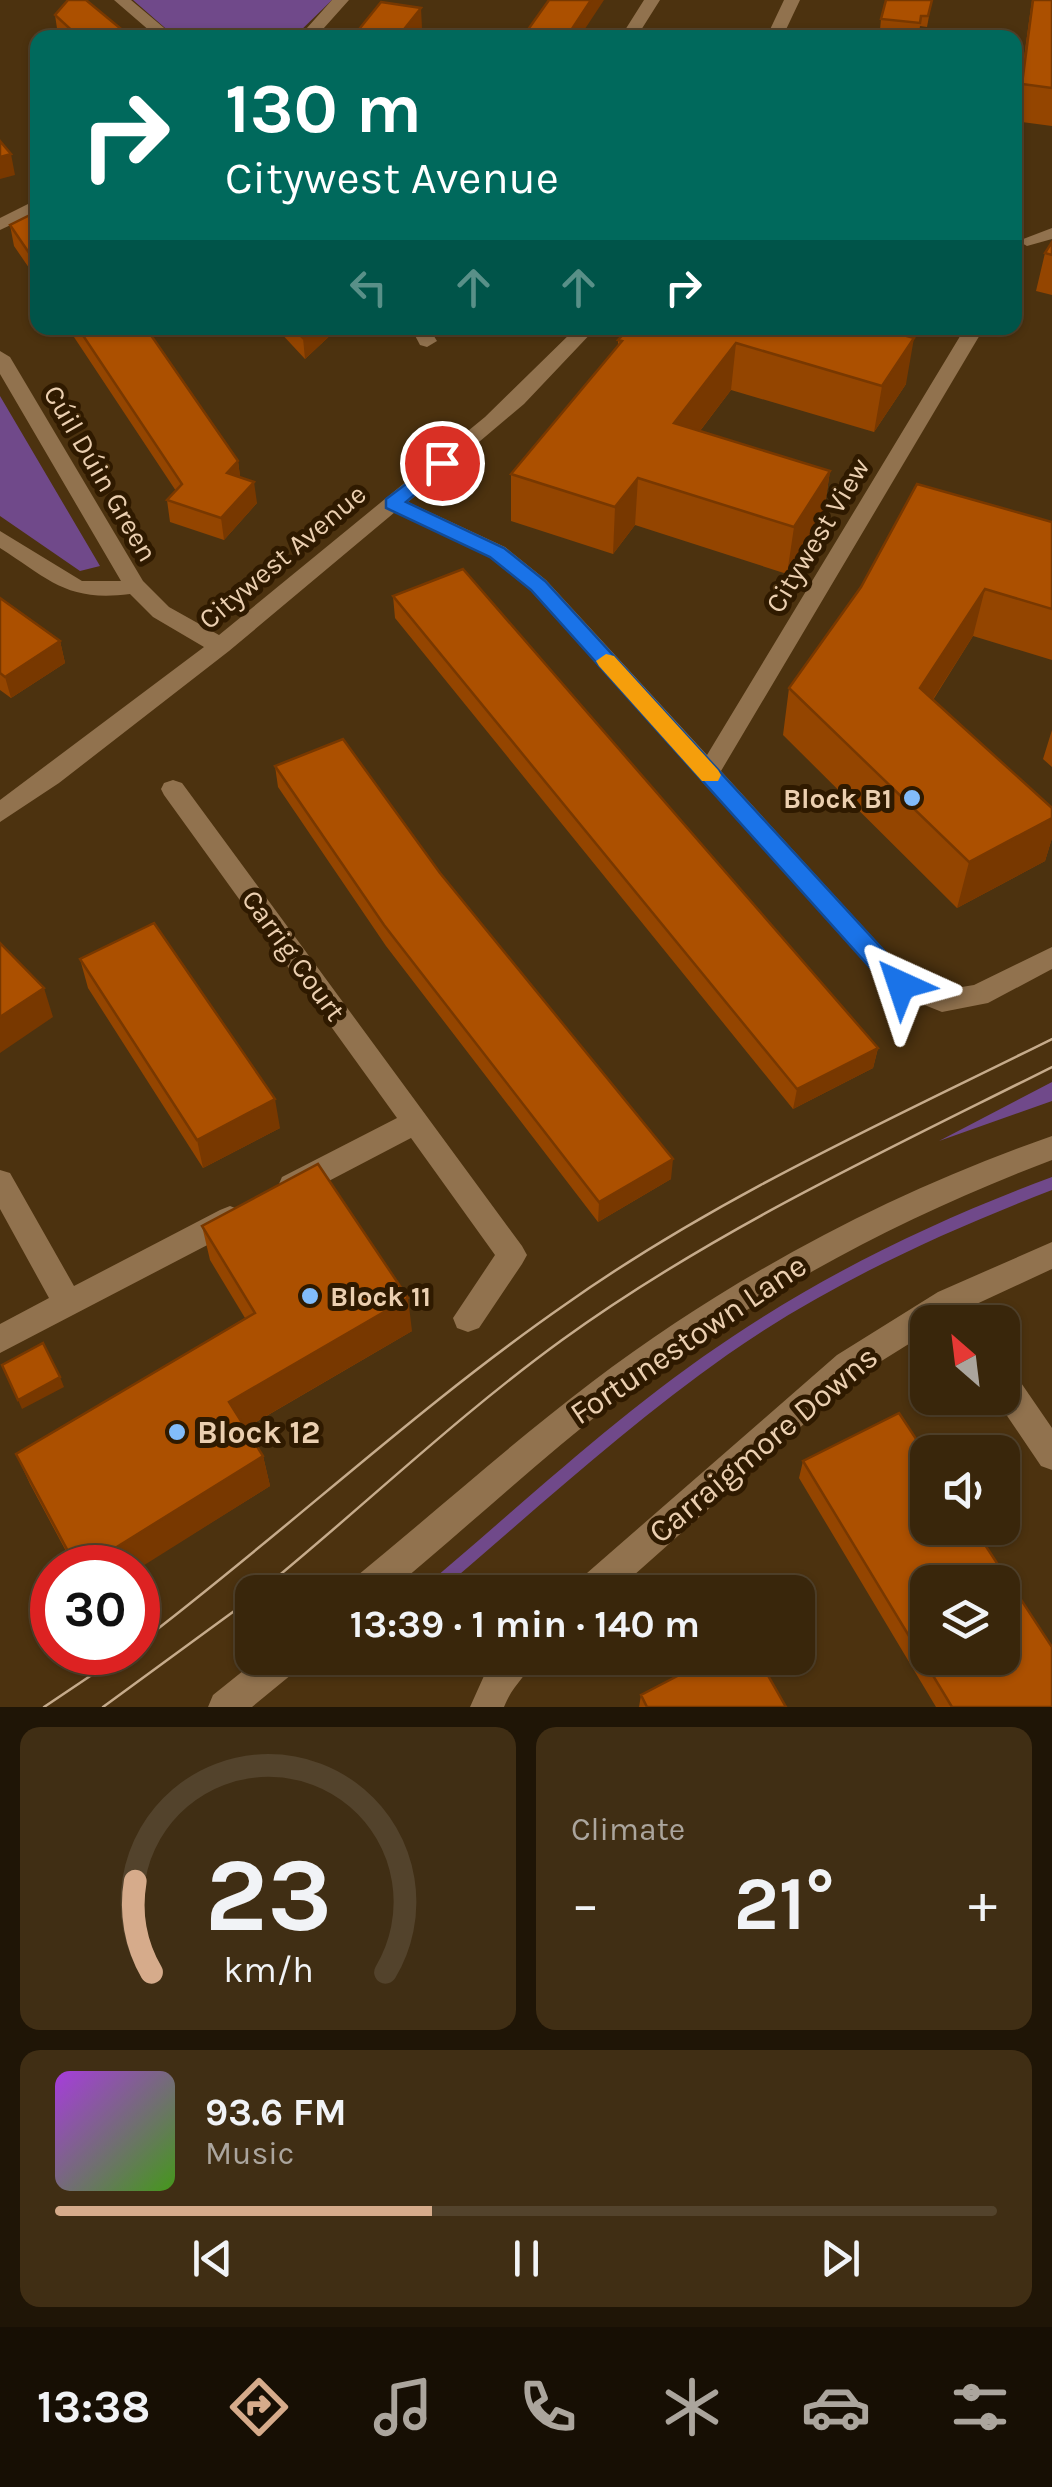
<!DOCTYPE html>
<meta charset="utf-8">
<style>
body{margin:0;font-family:Karla,sans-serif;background:#402e14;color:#f1f3f6;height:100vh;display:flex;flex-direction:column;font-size:38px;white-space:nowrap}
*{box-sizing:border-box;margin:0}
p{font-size:32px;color:#aba59d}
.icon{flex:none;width:55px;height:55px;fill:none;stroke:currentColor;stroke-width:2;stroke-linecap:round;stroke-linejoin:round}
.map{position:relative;height:1707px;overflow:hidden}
.sheet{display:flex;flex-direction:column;gap:20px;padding:20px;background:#1f1506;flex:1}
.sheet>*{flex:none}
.hud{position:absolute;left:30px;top:30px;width:992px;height:305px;border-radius:20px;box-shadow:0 2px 8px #0004,0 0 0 2px #53432c;background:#00695c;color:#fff;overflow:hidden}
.needle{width:65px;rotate:332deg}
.tools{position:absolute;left:910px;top:1305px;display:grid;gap:20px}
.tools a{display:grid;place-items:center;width:110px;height:110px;border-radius:20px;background:#39260b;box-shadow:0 2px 8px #0004,0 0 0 2px #53432c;font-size:50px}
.speed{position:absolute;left:30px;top:1545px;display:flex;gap:20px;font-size:50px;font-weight:700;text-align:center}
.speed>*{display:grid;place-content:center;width:130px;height:130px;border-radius:50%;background:#39260b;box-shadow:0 2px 8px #0004,0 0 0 2px #53432c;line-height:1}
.speed .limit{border:15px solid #d22;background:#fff;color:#111}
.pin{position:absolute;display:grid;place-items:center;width:85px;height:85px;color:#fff;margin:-42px;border:5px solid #fff;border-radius:50%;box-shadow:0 2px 10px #0007}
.me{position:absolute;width:110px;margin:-55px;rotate:318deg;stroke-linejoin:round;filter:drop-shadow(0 0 8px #0008)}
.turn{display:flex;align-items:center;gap:35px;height:210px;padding:0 30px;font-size:45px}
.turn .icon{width:130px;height:130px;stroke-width:2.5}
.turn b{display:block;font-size:70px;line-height:85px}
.lanes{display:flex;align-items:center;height:95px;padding:0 30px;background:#0003;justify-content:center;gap:50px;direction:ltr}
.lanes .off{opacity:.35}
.big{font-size:75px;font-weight:700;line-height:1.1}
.sheet .card{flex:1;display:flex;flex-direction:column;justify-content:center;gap:15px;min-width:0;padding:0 35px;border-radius:20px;background:#402e14}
.sheet .dial{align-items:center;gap:0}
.dial svg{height:260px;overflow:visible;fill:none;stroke:#53432c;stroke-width:7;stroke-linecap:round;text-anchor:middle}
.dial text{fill:#f1f3f6;stroke:none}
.song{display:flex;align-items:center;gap:30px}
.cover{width:120px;height:120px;border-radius:15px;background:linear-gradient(135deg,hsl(280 70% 55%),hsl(100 70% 35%))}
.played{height:10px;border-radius:5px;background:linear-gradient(90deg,#d6ab8b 40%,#53432c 40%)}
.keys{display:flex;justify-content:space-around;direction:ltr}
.heat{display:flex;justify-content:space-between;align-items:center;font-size:55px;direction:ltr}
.sheet .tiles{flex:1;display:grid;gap:20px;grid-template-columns:1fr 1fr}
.card:last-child{grid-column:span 2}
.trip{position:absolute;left:235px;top:1575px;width:580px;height:100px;border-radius:20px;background:#39260b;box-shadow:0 2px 8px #0004,0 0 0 2px #53432c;font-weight:700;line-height:100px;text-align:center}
.tab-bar{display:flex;height:160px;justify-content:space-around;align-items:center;background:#170f04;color:#aba59d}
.tab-bar .icon{width:70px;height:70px}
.tab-bar .selected{color:#d6ab8b}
.tab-bar b{font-size:45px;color:#f1f3f6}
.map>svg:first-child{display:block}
</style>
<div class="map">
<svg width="1052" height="1707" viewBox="0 0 1052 1707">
<rect width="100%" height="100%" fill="#4c320f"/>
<path fill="#70498a" d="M 133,0 L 332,0 L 294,37 L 191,38 L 172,34 Z
M 0,396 L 100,566 L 80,571 L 0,516 Z
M 1052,1082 L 1052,1101 L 939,1141 Z
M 1052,1177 L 1052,1190 C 938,1234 827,1285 727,1355 C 625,1427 533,1512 439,1592 L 418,1592 C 521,1506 620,1411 732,1337 C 832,1270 939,1219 1052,1177 Z"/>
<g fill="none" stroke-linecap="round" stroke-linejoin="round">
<path fill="#91724e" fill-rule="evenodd" d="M 114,0 L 131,0 L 176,38 L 158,38 Z
M 332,0 L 349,0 L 315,38 L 298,38 Z
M 644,0 L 660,0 L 636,38 L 620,38 Z
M 784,0 L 800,0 L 782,38 L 766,38 Z
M 38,199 L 38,212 L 0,230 L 0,218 Z
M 1052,228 L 1052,239 L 1027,246 L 1018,241 Z
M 411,328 L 429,328 L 437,341 L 427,347 L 420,345 Z
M 576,328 L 596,328 L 524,404 L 408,502 L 505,547 L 546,580 L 707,755 L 965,328 L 984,328 L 721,771 L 910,978 L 943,990 L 974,985 L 1052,947 L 1052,969 L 988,1003 L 942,1012 L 892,992 L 530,590 L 489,557 L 395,512 L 229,651 L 59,783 L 0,822 L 0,800 L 204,647 L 153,617 L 130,594 C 67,602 50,580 0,548 L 0,531 L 82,581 L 121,581 L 0,374 L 0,351 L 10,357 L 143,581 L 169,607 L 219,635 L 485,417 Z
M 173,780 L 182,783 L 522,1246 L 527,1255 L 522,1264 L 479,1328 L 468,1332 L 457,1328 L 453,1318 L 495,1255 L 411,1138 L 302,1195 L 292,1198 L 282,1195 L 278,1186 L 282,1177 L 397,1118 L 164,795 L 161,789 L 164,783 Z
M 1052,1136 L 1052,1160 C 895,1219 749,1299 615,1401 C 537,1462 465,1529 389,1592 L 348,1592 L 352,1580 C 433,1514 509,1445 592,1382 C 732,1276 887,1194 1052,1136 Z
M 0,1170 L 10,1173 L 74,1286 L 220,1210 L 230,1206 L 240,1210 L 245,1219 L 240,1228 L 0,1353 L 0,1324 L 49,1298 L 0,1209 Z
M 1052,1242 L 1052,1269 L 970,1307 L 978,1322 L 928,1322 L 928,1332 L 859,1375 L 615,1592 L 575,1592 L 579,1580 L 837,1355 L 938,1292 Z
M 1002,1367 L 1013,1371 L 1052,1428 L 1052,1470 L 1041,1466 L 995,1398 L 1002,1398 Z
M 259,1658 L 302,1658 L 297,1670 L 252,1707 L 208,1707 L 213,1695 Z
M 492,1658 L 534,1658 C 526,1678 513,1684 504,1707 L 470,1707 Z"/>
<path stroke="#c6ab8b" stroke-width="2.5" d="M 259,1592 C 361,1509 456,1417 562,1340 C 714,1230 885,1151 1052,1067
M 138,1644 C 283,1534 416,1408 566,1304 C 717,1197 887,1121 1052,1039
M 44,1707 L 126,1652
M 103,1707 L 252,1598"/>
</g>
<path fill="#944500" d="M 932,0 L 927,27 L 920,26 L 919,33 L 880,30 L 881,19 Z
M 1032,0 L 1052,0 L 1052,126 L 1015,121 Z
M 55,15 L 132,38 L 61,38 L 58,35 Z
M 38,211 L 38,281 L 14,246 L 10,225 Z
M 1052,242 L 1052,295 L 1036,291 L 1045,253 Z
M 68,328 L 146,328 L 238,461 L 240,477 L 257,503 L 224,540 L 170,522 L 167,500 L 176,491 Z
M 279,328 L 338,328 L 305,359 L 279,331 Z
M 878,328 L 906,384 L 874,432 L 731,390 L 700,431 L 830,471 L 823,518 L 787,574 L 635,525 L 613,554 L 511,521 L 511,474 L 618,347 L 618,340 Z
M 1052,522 L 1052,660 L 973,636 L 933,700 L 1052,808 L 1052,838 L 1045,861 L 957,908 L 783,735 L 789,688 Z
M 393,596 L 878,1048 L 873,1068 L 793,1109 L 395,618 Z
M 0,598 L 60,641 L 65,663 L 11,698 L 0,690 Z
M 1052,730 L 1052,767 L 1043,759 Z
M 275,766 L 440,873 L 671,1179 L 598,1222 L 386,946 L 278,787 Z
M 80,959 L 280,1128 L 203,1168 L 88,988 Z
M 202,1226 L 412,1331 L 246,1428 L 263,1456 L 270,1486 L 138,1568 L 75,1568 L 30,1484 L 16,1454 L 245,1318 L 210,1260 Z
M 803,1461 L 1052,1707 L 936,1707 L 799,1478 Z
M 641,1695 L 786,1707 L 639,1707 Z"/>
<path fill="#783800" d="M 591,0 L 604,0 L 579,38 L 566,38 Z
M 421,8 L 422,28 L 414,38 L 397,38 Z
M 11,154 L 15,175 L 0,179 L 0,157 Z
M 315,328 L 338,328 L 305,359 L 303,338 Z
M 914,338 L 906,384 L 874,432 L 882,386 Z
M 736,343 L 731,390 L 670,470 L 674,423 Z
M 238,461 L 241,483 L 227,473 Z
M 830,471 L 823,518 L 787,574 L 794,527 Z
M 638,478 L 635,525 L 613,554 L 615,507 Z
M 254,482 L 257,503 L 224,540 L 221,518 Z
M 985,589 L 973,636 L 910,735 L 920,688 Z
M 60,641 L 65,663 L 11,698 L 5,677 Z
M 1052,818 L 1052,838 L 1045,861 L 957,908 L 969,862 Z
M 44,988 L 53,1017 L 0,1053 L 0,1017 Z
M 878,1048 L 873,1068 L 793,1109 L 797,1089 Z
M 275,1099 L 280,1128 L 203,1168 L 197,1140 Z
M 673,1159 L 671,1179 L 598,1222 L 599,1202 Z
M 408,1298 L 412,1331 L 237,1433 L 229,1402 Z
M 60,1377 L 64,1387 L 22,1409 L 18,1400 Z
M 263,1456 L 270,1486 L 138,1569 L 138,1568 L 83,1568 Z"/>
<path fill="#ac5000" stroke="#783800" stroke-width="2.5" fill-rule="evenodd" d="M 68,0 L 86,0 L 132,38 L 80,38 L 55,15 Z
M 549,0 L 591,0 L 566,38 L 522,38 Z
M 886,0 L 932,0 L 928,16 L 921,16 L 920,23 L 881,19 Z
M 1033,0 L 1052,0 L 1052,88 L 1022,84 Z
M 381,2 L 421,8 L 397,38 L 352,38 Z
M 0,141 L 11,154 L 0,157 Z
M 38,211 L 38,266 L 10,225 Z
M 1052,242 L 1052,255 L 1045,253 Z
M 78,328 L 146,328 L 238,461 L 227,473 L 254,482 L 221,518 L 167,500 L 182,484 Z
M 293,328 L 315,328 L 303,338 Z
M 629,328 L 878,328 L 914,338 L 882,386 L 736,343 L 674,423 L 830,471 L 794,527 L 638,478 L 615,507 L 511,474 L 622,341 L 618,340 Z
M 917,484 L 1052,522 L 1052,609 L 985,589 L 920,688 L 1052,808 L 1052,818 L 969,862 L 789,688 L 861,587 Z
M 463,569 L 878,1048 L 797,1089 L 393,596 Z
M 0,598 L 60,641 L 5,677 L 0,673 Z
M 343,739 L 440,873 L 673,1159 L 599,1202 L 384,925 L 275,766 Z
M 154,923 L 275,1099 L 197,1140 L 80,959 Z
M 0,943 L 44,988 L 0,1017 Z
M 318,1164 L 408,1298 L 229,1402 L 263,1456 L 83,1568 L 77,1568 L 16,1454 L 255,1313 L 202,1226 Z
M 43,1343 L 60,1377 L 18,1400 L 2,1365 Z
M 899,1413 L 928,1457 L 928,1528 L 974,1528 L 1052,1647 L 1052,1707 L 952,1707 L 803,1461 ZM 928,1582 L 1002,1582 L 1002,1658 L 928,1658 Z
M 712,1658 L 758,1658 L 786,1707 L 647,1707 L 641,1695 Z"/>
<path fill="#1a73e8" stroke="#114b97" stroke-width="2.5" d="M 442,457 L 448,459 L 448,467 L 406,502 L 504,548 L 545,581 L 909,978 L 913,985 L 909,992 L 892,992 L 531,590 L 490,557 L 386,508 L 386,499 Z"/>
<path fill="#f59e0b" d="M 606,654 L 614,656 L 718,770 L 721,775 L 718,781 L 702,781 L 599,666 L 596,661 Z"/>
<g fill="#82bcfa" stroke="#2f1a00" stroke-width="4">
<circle cx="912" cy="798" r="10"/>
<circle cx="310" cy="1296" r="10"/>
<circle cx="177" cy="1432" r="10"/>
</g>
<g text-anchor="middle" stroke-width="10" stroke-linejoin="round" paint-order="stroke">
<g font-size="28" fill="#ebcfb0" stroke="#2f1a00">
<text transform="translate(101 473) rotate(60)" y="10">Cúil Dúin Green</text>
<text transform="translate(817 535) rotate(-59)" y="10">Citywest View</text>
<text transform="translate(282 556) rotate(-40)" y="10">Citywest Avenue</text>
<text transform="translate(294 955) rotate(54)" y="10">Carrig Court</text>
</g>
<g font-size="28" font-weight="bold" fill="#ebcfb0" stroke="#2f1a00" text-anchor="end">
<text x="892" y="808">Block B1</text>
<text x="330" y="1306" text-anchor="start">Block 11</text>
</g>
<g font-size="32" fill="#ebcfb0" stroke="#2f1a00">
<text transform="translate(688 1339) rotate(-34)" y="11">Fortunestown Lane</text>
<text transform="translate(763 1444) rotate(-40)" y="11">Carraigmore Downs</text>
</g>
<g font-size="32" font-weight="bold" fill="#ebcfb0" stroke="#2f1a00" text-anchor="start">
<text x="197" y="1443">Block 12</text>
</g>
</g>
</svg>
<div class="tools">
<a><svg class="needle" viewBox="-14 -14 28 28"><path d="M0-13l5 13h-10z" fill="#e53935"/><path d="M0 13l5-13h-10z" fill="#aba59d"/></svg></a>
<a><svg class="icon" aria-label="sound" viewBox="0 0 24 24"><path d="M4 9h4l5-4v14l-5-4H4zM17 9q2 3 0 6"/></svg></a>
<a><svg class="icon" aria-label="layers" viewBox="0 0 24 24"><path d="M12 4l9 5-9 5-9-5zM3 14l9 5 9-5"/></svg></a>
</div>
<div class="speed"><div class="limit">30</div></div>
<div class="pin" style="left:442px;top:463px;background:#d93025"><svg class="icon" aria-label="arrive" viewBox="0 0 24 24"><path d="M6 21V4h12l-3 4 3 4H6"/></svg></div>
<svg class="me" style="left:901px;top:985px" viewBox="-20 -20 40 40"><path d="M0-17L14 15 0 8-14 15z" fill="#1a73e8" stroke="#fff" stroke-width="4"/></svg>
<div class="trip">13:39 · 1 min · 140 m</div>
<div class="hud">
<div class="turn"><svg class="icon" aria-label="right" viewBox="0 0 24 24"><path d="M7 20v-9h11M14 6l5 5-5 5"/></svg><div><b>130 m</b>Citywest Avenue</div></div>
<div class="lanes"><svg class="icon off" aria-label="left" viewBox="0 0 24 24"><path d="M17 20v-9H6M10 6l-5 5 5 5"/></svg><svg class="icon off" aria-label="ahead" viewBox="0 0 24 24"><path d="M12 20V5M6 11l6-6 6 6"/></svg><svg class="icon off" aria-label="ahead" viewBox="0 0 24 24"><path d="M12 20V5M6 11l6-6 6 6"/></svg><svg class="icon" aria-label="right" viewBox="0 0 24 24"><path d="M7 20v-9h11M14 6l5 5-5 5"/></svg></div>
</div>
</div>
<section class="sheet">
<div class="tiles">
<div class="card dial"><svg viewBox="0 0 100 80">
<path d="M14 69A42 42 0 1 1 86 69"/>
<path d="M14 69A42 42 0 0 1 9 41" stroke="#d6ab8b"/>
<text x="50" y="56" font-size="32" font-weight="700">23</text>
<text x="50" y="72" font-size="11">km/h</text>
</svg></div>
<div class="card"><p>Climate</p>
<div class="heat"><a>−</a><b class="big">21°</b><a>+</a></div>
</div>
<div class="card">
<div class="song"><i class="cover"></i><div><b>93.6 FM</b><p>Music</p></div></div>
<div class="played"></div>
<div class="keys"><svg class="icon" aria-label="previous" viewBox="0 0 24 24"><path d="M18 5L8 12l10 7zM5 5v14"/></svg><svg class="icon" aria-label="pause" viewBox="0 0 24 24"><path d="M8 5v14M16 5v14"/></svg><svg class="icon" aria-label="next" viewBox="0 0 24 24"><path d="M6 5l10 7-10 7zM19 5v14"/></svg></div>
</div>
</div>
</section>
<nav class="tab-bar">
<b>13:38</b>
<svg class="icon selected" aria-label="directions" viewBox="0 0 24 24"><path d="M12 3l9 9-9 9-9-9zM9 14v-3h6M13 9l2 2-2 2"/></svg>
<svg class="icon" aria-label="music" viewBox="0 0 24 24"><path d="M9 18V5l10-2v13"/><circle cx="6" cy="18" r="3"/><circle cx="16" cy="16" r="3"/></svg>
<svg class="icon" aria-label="phone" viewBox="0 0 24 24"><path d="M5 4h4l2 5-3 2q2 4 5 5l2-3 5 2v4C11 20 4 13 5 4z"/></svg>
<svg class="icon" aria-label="climate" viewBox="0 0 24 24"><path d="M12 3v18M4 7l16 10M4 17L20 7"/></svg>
<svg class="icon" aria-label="car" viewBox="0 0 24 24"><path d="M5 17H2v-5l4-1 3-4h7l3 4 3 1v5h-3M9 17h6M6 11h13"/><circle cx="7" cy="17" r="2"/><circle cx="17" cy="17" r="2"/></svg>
<svg class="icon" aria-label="filters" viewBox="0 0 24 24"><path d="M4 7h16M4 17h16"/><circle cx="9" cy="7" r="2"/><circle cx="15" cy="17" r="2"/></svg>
</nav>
